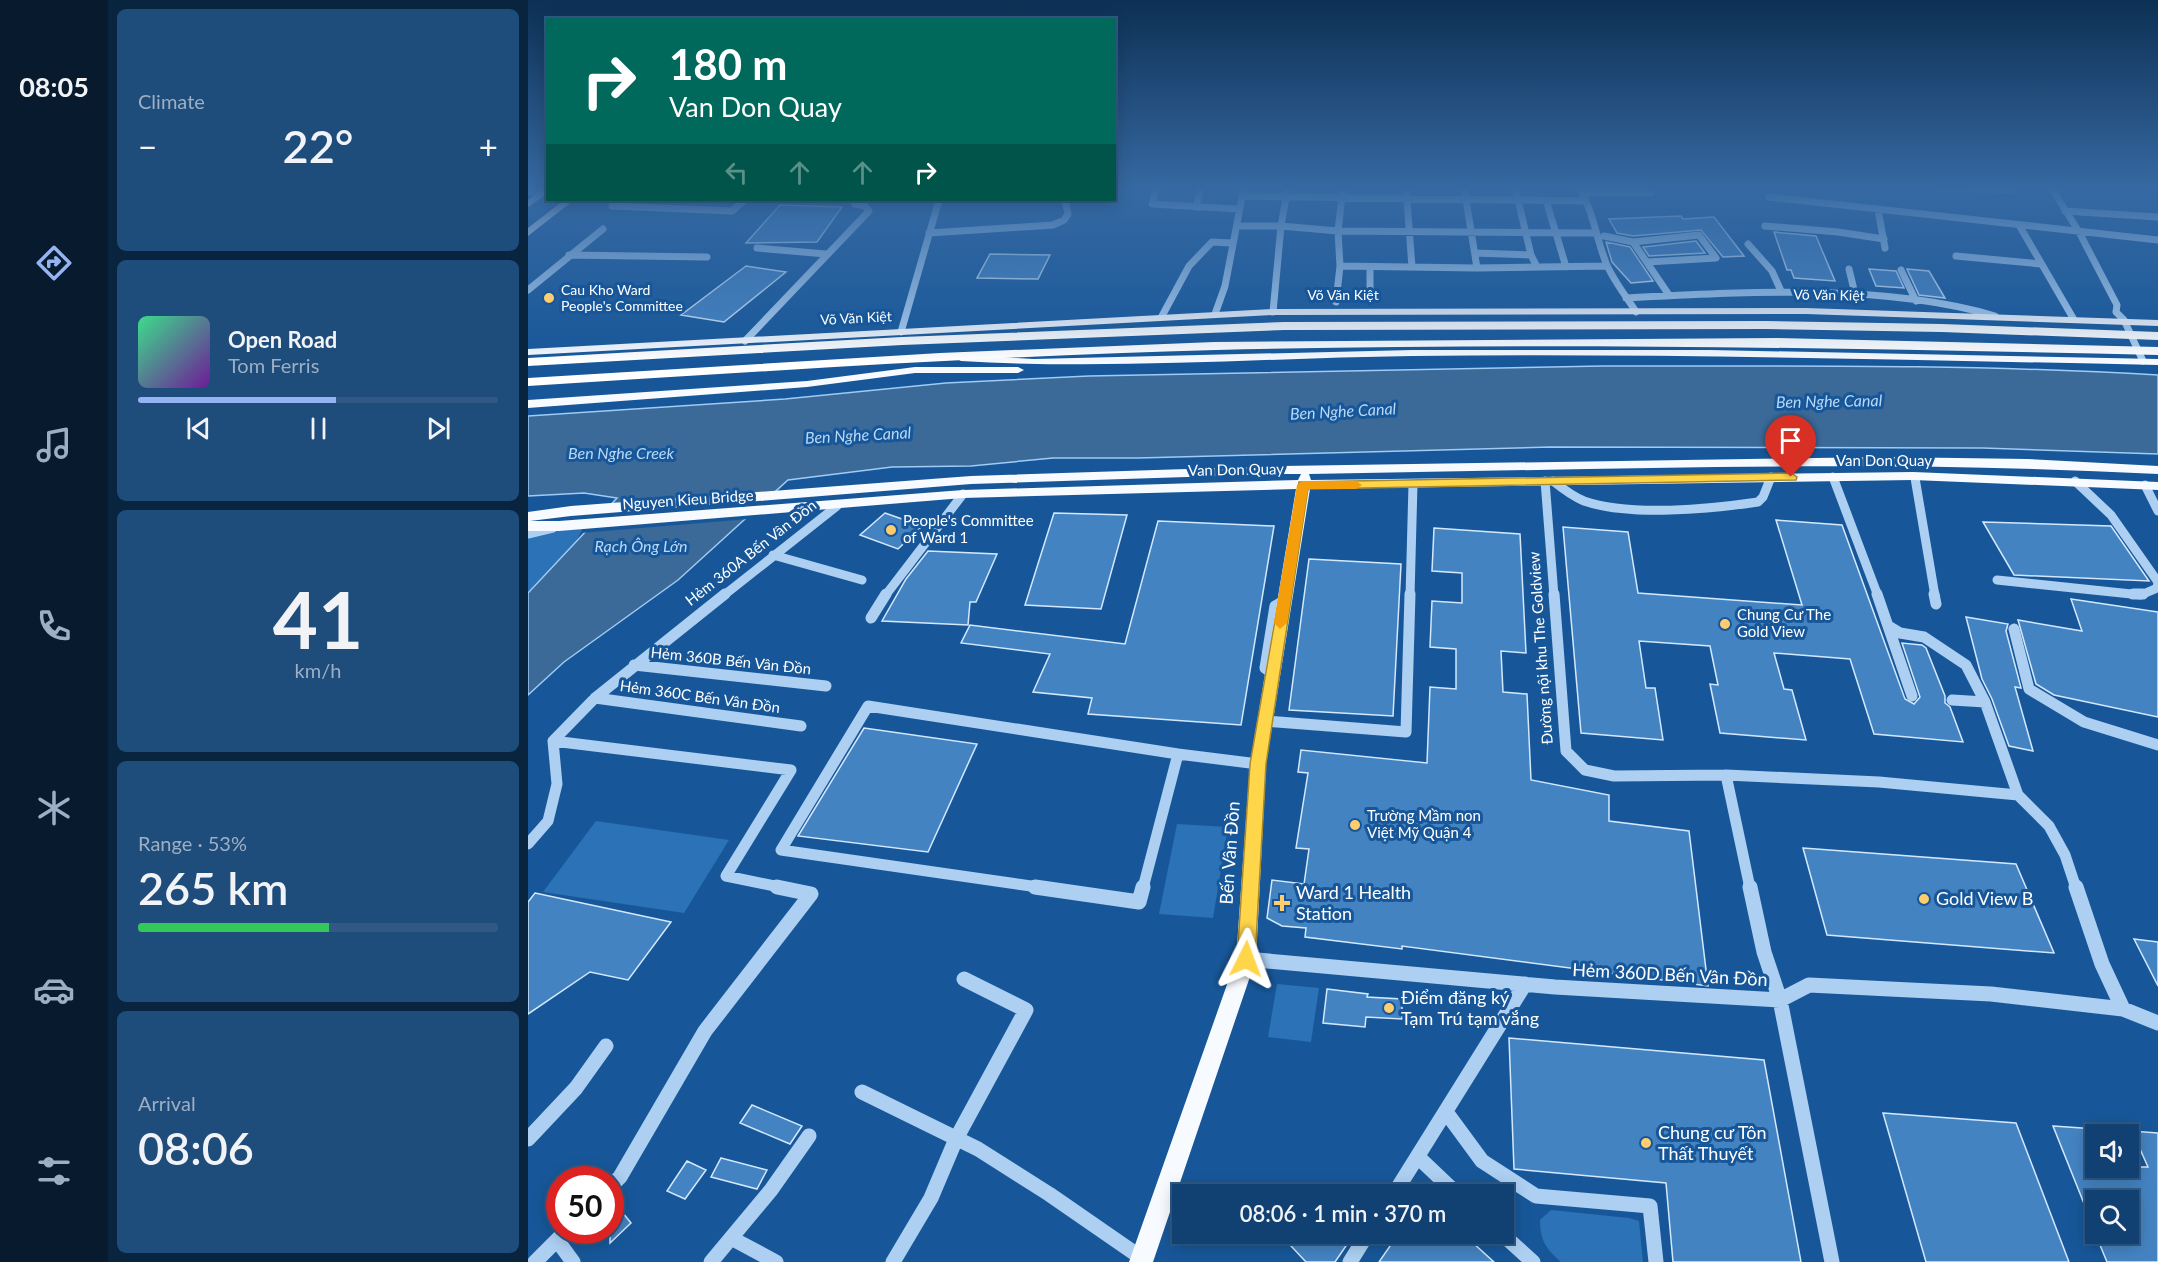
<!DOCTYPE html>
<meta charset="utf-8">
<style>
body{margin:0;font-family:Lato,sans-serif;background:#1e4c7b;color:#f1f3f6;height:100vh;display:flex;flex-direction:column;font-size:22px;white-space:nowrap}
*{box-sizing:border-box;margin:0}
p{font-size:20px;color:#9cafc4}
.icon{flex:none;width:33px;height:33px;fill:none;stroke:currentColor;stroke-width:2;stroke-linecap:round;stroke-linejoin:round}
.map{position:relative;flex:1;overflow:hidden}
.details{display:flex;flex-direction:column;gap:9px;padding:9px;background:#09243f;width:420px}
.details>*{flex:none}
.guide{position:absolute;left:18px;top:18px;width:570px;height:183px;border-radius:0px;box-shadow:0 3px 15px #0003,0 0 0 2px #305a85;background:#00695c;color:#fff;overflow:hidden}
.tools{position:absolute;left:1557px;top:1124px;display:grid;gap:12px}
.tools a{display:grid;place-items:center;width:54px;height:54px;border-radius:0px;background:#114173;box-shadow:0 3px 15px #0003,0 0 0 2px #305a85;font-size:30px}
.speed{position:absolute;left:18px;top:1166px;display:flex;gap:12px;font-size:30px;font-weight:700;text-align:center}
.speed>*{display:grid;place-content:center;width:78px;height:78px;border-radius:50%;background:#114173;box-shadow:0 3px 15px #0003,0 0 0 2px #305a85;line-height:1}
.speed .limit{border:9px solid #d22;background:#fff;color:#111}
.pin{position:absolute;display:grid;place-items:center;width:51px;height:51px;color:#fff;margin:-62px -26px;border-radius:50% 50% 50% 0;rotate:-45deg;box-shadow:0 0 6px #0007}
.pin .icon{rotate:45deg}
.me{position:absolute;width:66px;margin:-33px;rotate:3deg;stroke-linejoin:round;filter:drop-shadow(0 0 4px #0008)}
.turn{display:flex;align-items:center;gap:21px;height:126px;padding:0 24px;font-size:27px}
.turn .icon{width:78px;height:78px;stroke-width:2.5}
.turn b{display:block;font-size:42px;line-height:51px}
.lanes{display:flex;align-items:center;height:57px;padding:0 24px;background:#0003;justify-content:center;gap:30px;direction:ltr}
.lanes .off{opacity:.35}
.big{font-size:45px;font-weight:600;line-height:1.1}
.details .tile{flex:1;display:flex;flex-direction:column;justify-content:center;gap:9px;min-width:0;padding:0 21px;border-radius:9px;background:#1e4c7b}
.details .dial{align-items:center;gap:0}
.dial b{font-size:78px;line-height:1}
.song{display:flex;align-items:center;gap:18px}
.cover{width:72px;height:72px;border-radius:9px;background:linear-gradient(135deg,hsl(150 70% 55%),hsl(280 70% 35%))}
.played{height:6px;border-radius:3px;background:linear-gradient(90deg,#95b2f1 55%,#305a85 55%)}
.keys{display:flex;justify-content:space-around;direction:ltr}
.heat{display:flex;justify-content:space-between;align-items:center;font-size:33px;direction:ltr}
.charge{height:9px;border-radius:4px;background:linear-gradient(90deg,#34c759 53%,#305a85 0)}
.trip{position:absolute;left:644px;top:1184px;width:342px;height:60px;border-radius:0px;background:#114173;box-shadow:0 3px 15px #0003,0 0 0 2px #305a85;font-weight:600;line-height:60px;text-align:center}
main{display:flex;flex:1;min-height:0}
.dock{display:flex;flex-direction:column;width:108px;justify-content:space-around;align-items:center;background:#071a2e;color:#9cafc4}
.dock .icon{width:42px;height:42px}
.dock .current{color:#95b2f1}
.dock b{font-size:27px;color:#f1f3f6}
.map>svg:first-child{display:block}
</style>
<main>
<nav class="dock">
<b>08:05</b>
<svg class="icon current" aria-label="directions" viewBox="0 0 24 24"><path d="M12 3l9 9-9 9-9-9zM9 14v-3h6M13 9l2 2-2 2"/></svg>
<svg class="icon" aria-label="music" viewBox="0 0 24 24"><path d="M9 18V5l10-2v13"/><circle cx="6" cy="18" r="3"/><circle cx="16" cy="16" r="3"/></svg>
<svg class="icon" aria-label="phone" viewBox="0 0 24 24"><path d="M5 4h4l2 5-3 2q2 4 5 5l2-3 5 2v4C11 20 4 13 5 4z"/></svg>
<svg class="icon" aria-label="climate" viewBox="0 0 24 24"><path d="M12 3v18M4 7l16 10M4 17L20 7"/></svg>
<svg class="icon" aria-label="car" viewBox="0 0 24 24"><path d="M5 17H2v-5l4-1 3-4h7l3 4 3 1v5h-3M9 17h6M6 11h13"/><circle cx="7" cy="17" r="2"/><circle cx="17" cy="17" r="2"/></svg>
<svg class="icon" aria-label="filters" viewBox="0 0 24 24"><path d="M4 7h16M4 17h16"/><circle cx="9" cy="7" r="2"/><circle cx="15" cy="17" r="2"/></svg>
</nav>
<section class="details">
<div class="tile"><p>Climate</p>
<div class="heat"><a>−</a><b class="big">22°</b><a>+</a></div>
</div>
<div class="tile">
<div class="song"><i class="cover"></i><div><b>Open Road</b><p>Tom Ferris</p></div></div>
<div class="played"></div>
<div class="keys"><svg class="icon" aria-label="previous" viewBox="0 0 24 24"><path d="M18 5L8 12l10 7zM5 5v14"/></svg><svg class="icon" aria-label="pause" viewBox="0 0 24 24"><path d="M8 5v14M16 5v14"/></svg><svg class="icon" aria-label="next" viewBox="0 0 24 24"><path d="M6 5l10 7-10 7zM19 5v14"/></svg></div>
</div>
<div class="tile dial"><b>41</b><p>km/h</p></div>
<div class="tile"><p>Range · 53%</p><b class="big">265 km</b><div class="charge"></div></div>
<div class="tile"><p>Arrival</p><b class="big">08:06</b></div>
</section>
<div class="map">
<svg width="1630" height="1262" viewBox="0 0 1630 1262">
<rect width="100%" height="100%" fill="#175799"/>
<path fill="#2b72b7" d="M 57,524 L 46,545 L 0,593 L 0,534 Z
M 68,821 L 201,840 L 156,913 L 15,892 Z
M 649,824 L 700,827 L 685,918 L 631,914 Z
M 749,984 L 791,988 L 783,1042 L 740,1037 Z
M 1023,1210 L 1101,1218 L 1111,1221 L 1115,1262 L 1033,1262 C 1018,1249 1012,1240 1012,1220 Z"/>
<path fill="#3b6998" stroke="#9fcbf4" stroke-width="1.5" d="M 1075,366 C 1260,366 1445,364 1630,375 L 1630,454 L 1455,448 L 1022,447 L 610,458 L 525,458 L 443,466 L 364,467 L 260,480 L 150,580 L 36,662 L 0,695 L 0,593 L 89,498 L 56,493 L 0,496 L 0,416 L 257,399 L 418,383 L 561,376 Z"/>
<path fill="#175799" d="M 252,491 L 221,519 L 53,533 L 79,504 Z"/>
<path fill="#4483c2" stroke="#d3e8fc" stroke-width="1.5" d="M 252,205 L 314,207 L 289,242 L 218,243 Z
M 1153,216 L 1155,219 L 1186,217 L 1216,256 L 1195,257 L 1173,230 L 1105,236 L 1089,233 L 1081,219 Z
M 1246,232 L 1288,236 L 1307,281 L 1266,278 L 1263,270 L 1259,270 Z
M 1168,241 L 1177,253 L 1121,256 L 1115,247 Z
M 1078,242 L 1102,247 L 1125,281 L 1103,283 L 1084,262 Z
M 462,254 L 522,255 L 510,279 L 449,278 Z
M 218,266 L 258,272 L 196,322 L 153,315 Z
M 1341,269 L 1368,271 L 1376,288 L 1348,286 Z
M 1379,269 L 1401,271 L 1417,298 L 1391,295 Z
M 357,513 L 394,526 L 370,549 L 332,535 Z
M 526,513 L 599,515 L 573,609 L 497,605 Z
M 1248,520 L 1314,525 L 1377,699 L 1386,704 L 1392,697 L 1374,643 L 1394,645 L 1398,648 L 1417,696 L 1417,703 L 1422,707 L 1435,742 L 1346,734 L 1322,659 L 1246,653 L 1256,689 L 1264,690 L 1278,740 L 1192,733 L 1182,684 L 1190,685 L 1182,646 L 1111,641 L 1118,688 L 1127,688 L 1135,740 L 1053,733 L 1035,527 L 1100,532 L 1110,593 L 1274,605 Z
M 630,521 L 746,526 L 713,725 L 560,714 L 564,698 L 505,692 L 522,654 L 433,643 L 442,625 L 597,644 Z
M 1455,522 L 1583,526 L 1621,581 L 1486,575 Z
M 906,528 L 992,534 L 998,653 L 973,651 L 975,692 L 999,694 L 1003,780 L 1081,795 L 1081,821 L 1161,831 L 1180,986 L 874,946 L 874,949 L 777,937 L 778,928 L 754,926 L 739,918 L 744,880 L 776,884 L 781,849 L 768,848 L 780,773 L 770,772 L 773,750 L 899,763 L 902,687 L 928,689 L 928,649 L 902,647 L 904,601 L 934,603 L 934,573 L 904,571 Z
M 400,551 L 469,554 L 448,602 L 442,602 L 440,625 L 354,621 L 378,579 Z
M 781,559 L 873,564 L 865,716 L 761,710 Z
M 1543,599 L 1630,612 L 1630,717 L 1526,695 L 1508,684 L 1490,620 L 1554,631 Z
M 1438,617 L 1480,624 L 1478,631 L 1493,688 L 1487,687 L 1505,751 L 1481,746 L 1464,699 L 1454,679 Z
M 336,728 L 449,744 L 400,852 L 270,836 Z
M 1275,848 L 1488,864 L 1526,953 L 1299,935 Z
M 7,893 L 143,922 L 100,980 L 62,972 L 0,1014 L 0,902 Z
M 1606,939 L 1630,942 L 1630,986 Z
M 799,989 L 840,994 L 839,997 L 874,999 L 874,1019 L 838,1017 L 837,1027 L 795,1023 Z
M 981,1038 L 1236,1060 L 1273,1262 L 1145,1262 L 1138,1183 L 986,1169 Z
M 224,1105 L 274,1126 L 262,1144 L 212,1123 Z
M 1355,1113 L 1488,1123 L 1541,1262 L 1398,1262 Z
M 1525,1126 L 1568,1129 L 1568,1167 L 1620,1167 L 1604,1131 L 1630,1133 L 1630,1262 L 1579,1262 L 1567,1233 L 1600,1233 L 1600,1200 L 1568,1200 L 1567,1231 Z
M 193,1158 L 239,1170 L 229,1189 L 183,1177 Z
M 159,1161 L 178,1170 L 157,1199 L 139,1191 Z
M 82,1197 L 103,1223 L 82,1243 Z
M 772,1233 L 815,1233 L 822,1240 L 807,1262 L 778,1262 L 763,1246 Z
M 871,1233 L 934,1233 L 966,1262 L 851,1262 Z"/>
<g fill="none" stroke-linecap="round" stroke-linejoin="round">
<path stroke="#accff2" stroke-width="7" d="M 629,187 L 624,204 L 711,209
M 878,187 L 884,267
M 936,187 L 949,268
M 987,187 L 1003,255 L 1009,267
M 1051,187 C 1065,211 1068,237 1078,263 C 1085,280 1098,296 1108,312
M 1414,187 L 1483,190 L 1486,187
M 1523,187 L 1551,232 L 1589,305 L 1588,312 L 1596,320 L 1615,361
M 0,191 L 14,192
M 1055,193 L 1100,193 L 1097,187
M 1100,193 L 1122,193
M 714,196 L 1058,201
M 1241,197 L 1630,240
M 1018,200 L 1038,267
M 84,206 L 204,211 L 217,200
M 668,207 L 673,187
M 1350,210 L 1357,248
M 1537,211 L 1630,217
M 1491,225 L 1545,318
M 709,226 L 753,226 L 810,231 L 1067,233
M 1237,226 L 1310,232 L 1356,239
M 401,233 L 525,225 L 536,220 L 540,214 L 537,200
M 1076,236 L 1105,242 L 1171,235 L 1188,258 L 1119,262
M 1105,242 L 1141,295
M 1220,244 L 1244,271 L 1253,291
M 229,248 L 298,254
M 947,253 L 1003,255
M 41,255 L 179,257
M 1428,256 L 1513,264
M 812,266 L 949,268 L 1079,266
M 842,267 L 842,295
M 1321,269 L 1327,294
M 1373,270 L 1388,301
M 0,290 L 75,229
M 1098,298 C 1213,292 1357,283 1467,316
M 808,302 L 812,266 L 810,231 L 815,187
M 745,312 L 753,226 L 760,187
M 687,314 L 697,286 L 716,187
M 634,316 L 661,266 L 684,242 L 704,243
M 373,332 L 411,200
M 217,341 L 341,211 L 337,206 L 327,204"/>
<path stroke="#accff2" stroke-width="9" d="M 1305,477 L 1350,596
M 1387,478 L 1407,596
M 1017,481 L 1026,596
M 1025,481 C 1035,489 1044,496 1056,501 C 1102,517 1182,509 1230,502 L 1235,497 L 1243,477
M 1617,485 L 1630,511
M 0,534 L 25,528
M 245,555 L 334,580
M 1469,580 L 1613,595 L 1629,588 L 1630,582 L 1583,515 L 1547,481
M 195,596 L 309,506
M 357,596 L 435,494
M 882,596 L 885,484"/>
<path stroke="#accff2" stroke-width="11" d="M 1026,594 L 1038,751 L 1057,770 L 1086,776 L 1198,775 L 1351,782 L 1490,795
M 1349,594 L 1384,696
M 1406,594 L 1408,604
M 1605,594 L 1615,594
M 343,618 L 358,594
M 1362,627 L 1372,633 L 1396,637 L 1438,665 L 1457,702 L 1490,795 L 1521,826 L 1537,855 L 1548,888
M 1486,629 L 1501,689 L 1556,722 L 1630,745
M 106,665 L 298,686
M 745,674 L 737,668 L 747,606 L 756,601
M 67,698 L 273,726
M 1424,700 L 1457,702
M 737,721 L 878,732 L 882,594
M 25,741 L 263,770 L 198,876 L 256,888
M 25,741 L 67,698 L 197,594
M 650,754 L 730,764
M 1198,775 L 1222,888
M 0,844 L 20,821 L 29,784 L 25,741
M 517,888 L 253,850 L 340,706 L 650,754
M 615,888 L 650,754"/>
<path stroke="#accff2" stroke-width="15" d="M 507,887 L 611,902 L 615,887
M 1222,887 L 1236,952 L 1252,1000 L 1304,1262
M 1548,887 L 1574,964 L 1595,1009
M 718,959 L 1027,987 L 1252,1000 L 1281,985 L 1463,994 L 1595,1009 L 1630,1023
M 334,1092 L 450,1149 L 521,1194 L 615,1259
M 918,1112 L 954,1161 L 1008,1196 L 1122,1206 L 1128,1262
M 0,1139 L 48,1088 L 78,1046
M 890,1157 L 929,1194
M 82,1187 L 92,1177 L 177,1031 L 283,894 L 249,887
M 866,1194 L 997,984
M 973,1233 L 1005,1262
M 203,1238 L 248,1262
M 29,1240 L 45,1262
M 7,1262 L 39,1230
M 183,1262 L 243,1190 L 281,1136
M 365,1262 L 403,1198 L 428,1139 L 498,1010 L 436,979
M 822,1262 L 840,1233"/>
<path fill="#f7faff" fill-rule="evenodd" d="M 16,187 L 20,187 L 20,193 L 0,207 L 0,200 Z
M 36,200 L 46,200 L 0,236 L 0,228 Z
M 1278,308 L 1630,320 L 1630,326 L 1278,314 L 745,315 L 0,355 L 0,349 L 745,309 Z
M 884,350 L 1183,350 L 1630,359 L 1630,365 C 1381,360 1133,353 884,356 C 734,358 583,370 433,361 L 427,358 L 433,355 L 506,359 Z
M 387,367 L 490,367 L 496,370 L 490,373 L 387,373 L 279,387 L 0,408 L 0,400 L 279,381 Z
M 1359,457 L 1499,459 L 1630,466 L 1630,474 C 1347,459 1064,470 781,474 L 783,480 L 1385,472 L 1630,482 L 1630,490 L 1385,480 L 782,489 L 738,764 L 728,959 L 625,1262 L 601,1262 L 708,959 L 722,764 L 768,489 L 435,498 L 31,531 L 0,531 L 0,512 L 43,506 L 443,476 L 754,466 ZM 754,474 L 773,474 L 770,480 L 435,490 L 31,521 L 2,521 L 43,516 L 443,484 Z"/>
<path fill="#fff" fill-rule="evenodd" d="M 1237,321 L 1414,324 L 1630,332 L 1630,340 L 1414,332 L 1237,329 L 756,330 L 374,345 L 0,366 L 0,358 L 374,337 L 756,322 Z
M 1250,338 L 1630,347 L 1630,355 C 1316,348 1002,342 688,350 C 458,356 229,372 0,386 L 0,378 L 412,353 L 686,342 Z"/>
</g>
<linearGradient id="sky" x2="0" y2="1"><stop stop-color="#0d3054"/><stop offset="0.52" stop-color="#3669a2"/><stop offset="1" stop-color="#3669a2" stop-opacity="0"/></linearGradient>
<rect width="1630" height="363" fill="url(#sky)"/>
<path fill="#ffd54a" stroke="#a68a30" stroke-width="1.5" d="M 1263,473 L 1269,477 L 1268,480 L 780,489 L 738,764 L 727,959 L 724,965 L 718,968 L 712,965 L 709,959 L 722,764 L 771,482 Z"/>
<path fill="#f59e0b" d="M 775,481 L 828,481 L 834,485 L 828,489 L 780,489 L 759,623 L 752,629 L 746,623 L 769,485 Z"/>
<g fill="#ffcd6d" stroke="#175799" stroke-width="2">
<circle cx="21" cy="298" r="6"/>
<circle cx="363" cy="530" r="6"/>
<circle cx="1197" cy="624" r="6"/>
<circle cx="827" cy="825" r="6"/>
<circle cx="1396" cy="899" r="6"/>
<path d="M751 894h6v6h6v6h-6v6h-6v-6h-6v-6h6z"/>
<circle cx="861" cy="1008" r="6"/>
<circle cx="1118" cy="1143" r="6"/>
</g>
<g text-anchor="middle" stroke-width="6" stroke-linejoin="round" paint-order="stroke">
<g font-size="14" fill="#fff" stroke="#175799" text-anchor="start">
<text x="33" y="295">Cau Kho Ward<tspan x="33" dy="16">People's Committee</tspan></text>
</g>
<g font-size="14" fill="#fff" stroke="#175799">
<text x="815" y="300">Võ Văn Kiệt</text>
<text transform="translate(1301 295) rotate(1)" y="5">Võ Văn Kiệt</text>
<text transform="translate(328 318) rotate(-3)" y="5">Võ Văn Kiệt</text>
</g>
<g font-size="15" fill="#fff" stroke="#175799">
<text x="1356" y="466">Van Don Quay</text>
<text transform="translate(708 470) rotate(-1)" y="5">Van Don Quay</text>
<text transform="translate(160 500) rotate(-4)" y="5">Nguyen Kieu Bridge</text>
<text transform="translate(223 553) rotate(-38)" y="5">Hẻm 360A Bến Vân Đồn</text>
<text transform="translate(1013 648) rotate(-94)" y="5">Đường nội khu The Goldview</text>
<text transform="translate(203 661) rotate(6)" y="5">Hẻm 360B Bến Vân Đồn</text>
<text transform="translate(172 697) rotate(8)" y="5">Hẻm 360C Bến Vân Đồn</text>
</g>
<g font-size="15" fill="#fff" stroke="#175799" text-anchor="start">
<text x="375" y="526">People's Committee<tspan x="375" dy="17">of Ward 1</tspan></text>
<text x="1209" y="620">Chung Cư The<tspan x="1209" dy="17">Gold View</tspan></text>
<text x="839" y="821">Trường Mầm non<tspan x="839" dy="17">Việt Mỹ Quận 4</tspan></text>
</g>
<g font-size="16" font-style="italic" fill="#b8d9f8" stroke="#175799">
<text transform="translate(1301 401) rotate(-1)" y="6">Ben Nghe Canal</text>
<text transform="translate(815 411) rotate(-3)" y="6">Ben Nghe Canal</text>
<text transform="translate(330 435) rotate(-3)" y="6">Ben Nghe Canal</text>
<text x="93" y="459">Ben Nghe Creek</text>
<text x="113" y="552">Rạch Ông Lớn</text>
</g>
<g font-size="18" fill="#fff" stroke="#175799">
<text transform="translate(702 853) rotate(-86)" y="6">Bến Vân Đồn</text>
<text transform="translate(1142 975) rotate(3)" y="6">Hẻm 360D Bến Vân Đồn</text>
</g>
<g font-size="18" fill="#fff" stroke="#175799" text-anchor="start">
<text x="768" y="899">Ward 1 Health<tspan x="768" dy="21">Station</tspan></text>
<text x="1408" y="905">Gold View B</text>
<text x="873" y="1004">Điểm đăng ký<tspan x="873" dy="21">Tạm Trú tạm vắng</tspan></text>
<text x="1130" y="1139">Chung cư Tôn<tspan x="1130" dy="21">Thất Thuyết</tspan></text>
</g>
</g>
</svg>
<div class="tools">
<a><svg class="icon" aria-label="sound" viewBox="0 0 24 24"><path d="M4 9h4l5-4v14l-5-4H4zM17 9q2 3 0 6"/></svg></a>
<a><svg class="icon" aria-label="search" viewBox="0 0 24 24"><circle cx="10" cy="10" r="6"/><path d="M15 15l6 6"/></svg></a>
</div>
<div class="speed"><div class="limit">50</div></div>
<div class="pin" style="left:1263px;top:477px;background:#d93025"><svg class="icon" aria-label="arrive" viewBox="0 0 24 24"><path d="M6 21V4h12l-3 4 3 4H6"/></svg></div>
<svg class="me" style="left:718px;top:959px" viewBox="-20 -20 40 40"><path d="M0-17L14 15 0 8-14 15z" fill="#ffd54a" stroke="#fff" stroke-width="4"/></svg>
<div class="trip">08:06 · 1 min · 370 m</div>
<div class="guide">
<div class="turn"><svg class="icon" aria-label="right" viewBox="0 0 24 24"><path d="M7 20v-9h11M14 6l5 5-5 5"/></svg><div><b>180 m</b>Van Don Quay</div></div>
<div class="lanes"><svg class="icon off" aria-label="left" viewBox="0 0 24 24"><path d="M17 20v-9H6M10 6l-5 5 5 5"/></svg><svg class="icon off" aria-label="ahead" viewBox="0 0 24 24"><path d="M12 20V5M6 11l6-6 6 6"/></svg><svg class="icon off" aria-label="ahead" viewBox="0 0 24 24"><path d="M12 20V5M6 11l6-6 6 6"/></svg><svg class="icon" aria-label="right" viewBox="0 0 24 24"><path d="M7 20v-9h11M14 6l5 5-5 5"/></svg></div>
</div>
</div>
</main>
